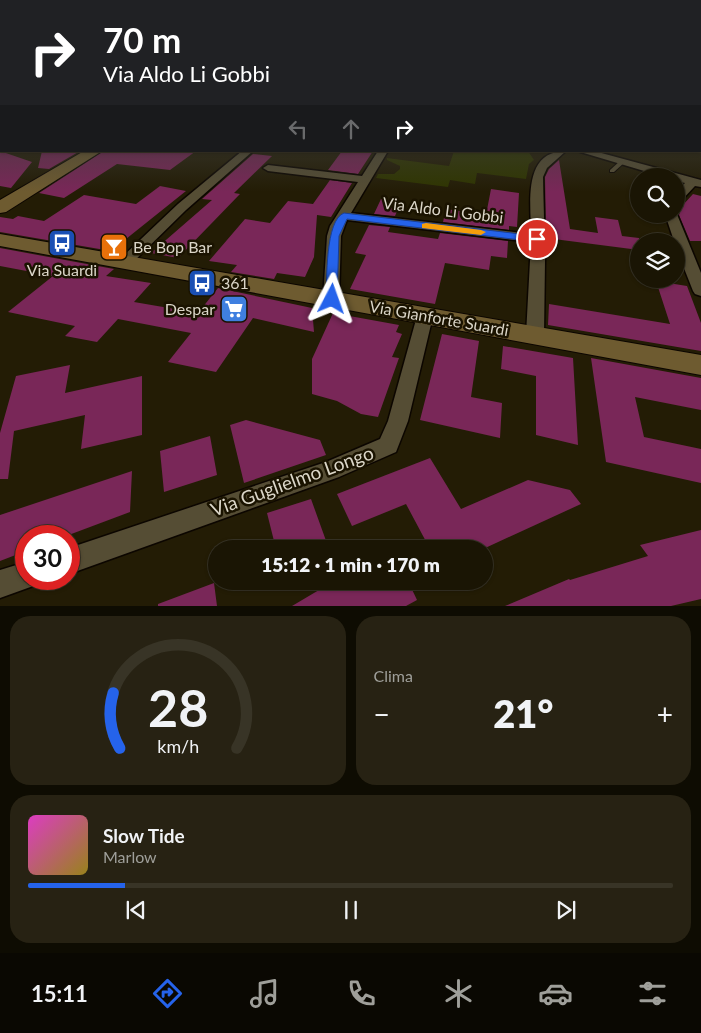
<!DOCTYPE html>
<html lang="it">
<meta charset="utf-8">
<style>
body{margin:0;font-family:Lato,sans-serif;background:#272213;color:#f1f3f6;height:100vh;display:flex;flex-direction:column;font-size:19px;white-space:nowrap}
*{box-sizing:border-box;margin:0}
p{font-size:16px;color:#9f9f9a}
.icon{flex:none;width:28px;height:28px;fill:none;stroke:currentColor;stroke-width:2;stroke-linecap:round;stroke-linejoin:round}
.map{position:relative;height:606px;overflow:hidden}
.details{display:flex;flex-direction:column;gap:10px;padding:10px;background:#0e0c02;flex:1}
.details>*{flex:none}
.top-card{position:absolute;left:0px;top:0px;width:701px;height:152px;box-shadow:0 1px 4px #0004,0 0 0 1px #383426;background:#202124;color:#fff;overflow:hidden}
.controls{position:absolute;left:630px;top:168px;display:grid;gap:10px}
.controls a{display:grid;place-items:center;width:55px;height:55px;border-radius:50%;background:#1a1504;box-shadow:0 1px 4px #0004,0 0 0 1px #383426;font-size:25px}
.speed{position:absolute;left:15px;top:525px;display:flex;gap:10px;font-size:25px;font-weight:700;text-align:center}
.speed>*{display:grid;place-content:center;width:65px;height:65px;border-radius:50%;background:#1a1504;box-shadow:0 1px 4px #0004,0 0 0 1px #383426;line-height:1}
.speed .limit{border:8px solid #d22;background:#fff;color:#111}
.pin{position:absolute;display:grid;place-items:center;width:42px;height:42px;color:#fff;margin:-21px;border:2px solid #fff;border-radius:50%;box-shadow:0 1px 5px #0007}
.me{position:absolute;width:55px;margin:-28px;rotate:4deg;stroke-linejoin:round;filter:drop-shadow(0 0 4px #0008)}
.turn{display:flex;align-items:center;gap:18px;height:105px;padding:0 20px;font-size:22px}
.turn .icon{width:65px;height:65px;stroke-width:2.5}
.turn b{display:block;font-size:35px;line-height:42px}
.lanes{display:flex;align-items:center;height:48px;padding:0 20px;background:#0003;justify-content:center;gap:25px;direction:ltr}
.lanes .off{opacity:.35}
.big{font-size:38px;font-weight:800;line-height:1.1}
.details .tile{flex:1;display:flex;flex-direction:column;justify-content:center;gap:8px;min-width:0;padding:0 18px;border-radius:20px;background:#272213}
.details .dial{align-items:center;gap:0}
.dial svg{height:130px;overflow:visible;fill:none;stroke:#383426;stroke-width:7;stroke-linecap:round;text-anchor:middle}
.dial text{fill:#f1f3f6;stroke:none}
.song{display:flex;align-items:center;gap:15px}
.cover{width:60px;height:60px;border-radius:8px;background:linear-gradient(135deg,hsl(310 70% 55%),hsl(50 70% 35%))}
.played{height:5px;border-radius:2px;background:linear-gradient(90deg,#2563eb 15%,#383426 15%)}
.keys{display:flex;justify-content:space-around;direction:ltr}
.heat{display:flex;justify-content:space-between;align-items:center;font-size:28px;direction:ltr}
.details .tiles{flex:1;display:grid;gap:10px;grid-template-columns:1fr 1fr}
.tile:last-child{grid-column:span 2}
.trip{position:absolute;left:208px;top:540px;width:285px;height:50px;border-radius:25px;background:#1a1504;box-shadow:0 1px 4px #0004,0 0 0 1px #383426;font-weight:800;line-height:50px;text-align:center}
.tab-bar{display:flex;height:80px;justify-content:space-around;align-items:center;background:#0a0802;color:#9f9f9a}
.tab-bar .icon{width:35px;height:35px}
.tab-bar .current{color:#2563eb}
.tab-bar b{font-size:22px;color:#f1f3f6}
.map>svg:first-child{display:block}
</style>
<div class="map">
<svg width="701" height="606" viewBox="0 0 701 606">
<rect width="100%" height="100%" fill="#231c05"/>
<path fill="#2f3500" d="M 454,151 L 528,151 L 534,160 L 529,164 L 526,179 L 477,173 L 475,184 L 450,180 L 448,187 L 376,178 L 378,174 L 394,174 L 400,169 L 400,166 L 387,160 L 387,158 L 449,166 Z"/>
<path fill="#792758" d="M 0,151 L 32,162 L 11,188 L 0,186 Z
M 42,151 L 80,151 L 49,169 L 38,168 Z
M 104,151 L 196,151 L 170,170 L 117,164 L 64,198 L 39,193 Z
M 342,151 L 373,151 L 358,174 L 328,170 Z
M 253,154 L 272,156 L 234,193 L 240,194 L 178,258 L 151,253 L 212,200 L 202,199 Z
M 559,160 L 570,229 L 598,233 L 595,217 L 618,220 L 622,236 L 639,238 L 639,250 L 546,238 L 545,177 L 549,169 Z
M 330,180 L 352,183 L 331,217 L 317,215 L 314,257 L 305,277 L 277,273 L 274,279 L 231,272 L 237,265 L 209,261 L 245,219 L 270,223 L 288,201 L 313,204 Z
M 160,186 L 186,191 L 111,251 L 0,232 L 0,217 L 13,219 L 18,216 L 44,221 L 84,195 L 136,204 Z
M 491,189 L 519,193 L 517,227 L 509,226 L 509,230 L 443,222 L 446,209 L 486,215 Z
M 693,194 L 701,196 L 701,241 L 690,241 L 679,215 L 682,206 Z
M 381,199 L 401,202 L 395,216 L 374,214 Z
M 369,225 L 390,227 L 388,232 L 438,239 L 440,233 L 508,241 L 507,258 L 491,256 L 489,270 L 445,263 L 435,304 L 350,289 L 366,255 L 355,253 Z
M 0,248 L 114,269 L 106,276 L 151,283 L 134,302 L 198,313 L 218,288 L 312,308 L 314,332 L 253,318 L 216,372 L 168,362 L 191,333 L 118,319 L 97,342 L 65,336 L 75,326 L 8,312 L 53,276 L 0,266 Z
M 656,281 L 687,286 L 701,323 L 701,351 L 548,325 L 549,304 L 670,324 Z
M 333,313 L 399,325 L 396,332 L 402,334 L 392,357 L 399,358 L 378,417 L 361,414 L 337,401 L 312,394 L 312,359 Z
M 442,334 L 479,341 L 471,397 L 502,403 L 500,438 L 420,420 Z
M 503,346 L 573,358 L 578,445 L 536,435 L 536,376 L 501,369 Z
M 591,358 L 701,378 L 701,410 L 635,397 L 644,437 L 701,449 L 701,483 L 606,462 Z
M 70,365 L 65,393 L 142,376 L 142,435 L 81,449 L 85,415 L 14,431 L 8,479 L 0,479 L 0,433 L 16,376 Z
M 246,420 L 320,440 L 326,455 L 244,483 L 230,425 Z
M 210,436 L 217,475 L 164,492 L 160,451 Z
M 430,458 L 461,509 L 528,480 L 570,490 L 581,504 L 483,549 L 430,549 L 406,504 L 352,526 L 337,494 Z
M 132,471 L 130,512 L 66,536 L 26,536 L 26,551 L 0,561 L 0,515 Z
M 311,499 L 329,549 L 276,549 L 267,513 Z
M 701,530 L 701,599 L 671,606 L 505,606 L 569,579 L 570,580 L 648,556 L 640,545 Z
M 316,581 L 408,581 L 417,600 L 406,606 L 292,606 L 319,590 Z
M 214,583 L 217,606 L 158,606 L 158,604 Z"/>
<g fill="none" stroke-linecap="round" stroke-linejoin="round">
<g stroke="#0c0600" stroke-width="2">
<path id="lane" d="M 620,161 L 625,162 L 614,172 L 610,172 L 610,170 Z"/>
</g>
<g stroke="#0c0600" stroke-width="3">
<path id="street" d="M 700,136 L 701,136 L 701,142 L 700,142 Z
M 242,151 L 253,151 L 186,210 L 130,265 L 120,265 L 118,262 L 120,259 L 178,204 Z
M 378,151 L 388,151 L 351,213 L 531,234 C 531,204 522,151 566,151 L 547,168 L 543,177 L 545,260 L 544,335 L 541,339 L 535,341 L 529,339 L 526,335 L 531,242 L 347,220 L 341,236 L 339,299 L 337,303 L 325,303 L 323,299 L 327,236 L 330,226 L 358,182 L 268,171 L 263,168 L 268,165 L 362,176 Z
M 577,151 L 594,151 L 701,180 L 701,187 L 695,186 L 680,202 L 676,203 L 676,192 L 685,183 L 676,181 L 676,176 L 661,176 Z
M 676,212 L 701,273 L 701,296 L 695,294 L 693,291 L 676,248 L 676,241 L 674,241 L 665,214 Z
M 425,311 L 431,312 L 433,316 L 408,421 L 396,452 L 339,477 L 69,574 L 69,548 L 326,462 L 380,439 L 388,421 L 417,316 L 419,312 Z
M 26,562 L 26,579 L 38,579 L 36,585 L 0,598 L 0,570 Z"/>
</g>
<g stroke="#0c0600" stroke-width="2">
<path id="secondary" d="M 84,151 L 102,151 L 6,212 L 0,213 L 0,200 Z
M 0,234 L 701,355 L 701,375 L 0,246 Z"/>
</g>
<use href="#lane" fill="#554d34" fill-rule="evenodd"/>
<use href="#street" fill="#554d34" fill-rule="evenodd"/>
<use href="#secondary" fill="#6e5b30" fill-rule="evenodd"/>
</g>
<linearGradient id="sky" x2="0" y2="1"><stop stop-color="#130f03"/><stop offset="0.56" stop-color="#3f403b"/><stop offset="1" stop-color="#3f403b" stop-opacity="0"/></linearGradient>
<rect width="701" height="192" fill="url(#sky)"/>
<path fill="#2563eb" stroke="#184099" d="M 344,213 L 537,236 L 542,239 L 537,242 L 347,219 L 339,236 L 337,299 L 332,303 L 326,299 C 327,281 325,220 344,213 Z"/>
<path fill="#f59e0b" d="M 426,223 L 481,230 L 486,232 L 481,235 L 422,228 L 422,224 Z"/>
<defs>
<g id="bus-square" transform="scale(1.4375)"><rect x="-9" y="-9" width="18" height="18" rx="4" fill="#1a4fb4" stroke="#1a1300"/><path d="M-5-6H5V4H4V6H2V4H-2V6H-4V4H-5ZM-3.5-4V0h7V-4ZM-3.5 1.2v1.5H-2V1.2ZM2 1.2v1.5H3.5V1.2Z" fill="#fff"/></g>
<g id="bar-square" transform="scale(1.4375)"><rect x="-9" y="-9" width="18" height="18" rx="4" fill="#e8710a" stroke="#1a1300"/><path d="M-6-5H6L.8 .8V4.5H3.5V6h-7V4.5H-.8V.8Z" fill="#fff"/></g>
<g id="supermarket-square" transform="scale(1.4375)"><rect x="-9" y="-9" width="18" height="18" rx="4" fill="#3f7fe0" stroke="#1a1300"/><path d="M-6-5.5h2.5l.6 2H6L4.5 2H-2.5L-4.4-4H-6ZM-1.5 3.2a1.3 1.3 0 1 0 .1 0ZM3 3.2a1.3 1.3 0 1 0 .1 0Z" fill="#fff"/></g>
</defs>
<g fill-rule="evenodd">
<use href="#bus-square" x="62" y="243"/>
<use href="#bar-square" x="114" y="247"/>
<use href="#bus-square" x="202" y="283"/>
<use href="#supermarket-square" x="234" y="309"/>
</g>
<g text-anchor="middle" stroke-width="5" stroke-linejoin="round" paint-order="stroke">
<g font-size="16" fill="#dbd6c8" stroke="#1a1300">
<text transform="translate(443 210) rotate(7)" y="6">Via Aldo Li Gobbi</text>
<text transform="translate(439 318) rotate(10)" y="6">Via Gianforte Suardi</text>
</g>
<g font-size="16" fill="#dbd6c8" stroke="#1a1300" text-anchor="start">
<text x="133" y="253">Be Bop Bar</text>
<text x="62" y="276" text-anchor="middle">Via Suardi</text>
<text x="221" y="289">361</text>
<text x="215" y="315" text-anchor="end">Despar</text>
</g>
<g font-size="19" fill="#dbd6c8" stroke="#1a1300">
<text transform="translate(292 481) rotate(-20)" y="7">Via Guglielmo Longo</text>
</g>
</g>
</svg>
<div class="controls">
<a><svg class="icon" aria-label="search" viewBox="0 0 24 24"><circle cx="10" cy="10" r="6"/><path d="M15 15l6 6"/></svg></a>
<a><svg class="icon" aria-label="layers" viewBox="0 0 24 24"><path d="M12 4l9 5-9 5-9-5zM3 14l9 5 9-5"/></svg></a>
</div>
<div class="speed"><div class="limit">30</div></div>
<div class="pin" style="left:537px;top:239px;background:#d93025"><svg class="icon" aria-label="arrive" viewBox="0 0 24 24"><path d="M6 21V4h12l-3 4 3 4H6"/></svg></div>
<svg class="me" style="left:332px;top:299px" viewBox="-20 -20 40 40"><path d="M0-17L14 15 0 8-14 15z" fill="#2563eb" stroke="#fff" stroke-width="4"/></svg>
<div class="trip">15:12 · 1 min · 170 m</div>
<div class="top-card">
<div class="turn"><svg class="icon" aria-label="right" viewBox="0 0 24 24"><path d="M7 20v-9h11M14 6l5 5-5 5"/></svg><div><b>70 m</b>Via Aldo Li Gobbi</div></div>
<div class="lanes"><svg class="icon off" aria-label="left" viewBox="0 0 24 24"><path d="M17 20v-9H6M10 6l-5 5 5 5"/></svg><svg class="icon off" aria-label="ahead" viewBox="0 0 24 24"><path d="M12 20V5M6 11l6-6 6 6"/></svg><svg class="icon" aria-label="right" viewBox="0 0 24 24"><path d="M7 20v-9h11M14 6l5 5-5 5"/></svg></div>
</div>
</div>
<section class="details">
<div class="tiles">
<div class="tile dial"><svg viewBox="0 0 100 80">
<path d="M14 69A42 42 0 1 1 86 69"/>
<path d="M14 69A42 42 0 0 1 10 35" stroke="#2563eb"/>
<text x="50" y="56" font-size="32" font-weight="700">28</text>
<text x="50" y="72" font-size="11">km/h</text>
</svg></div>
<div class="tile"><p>Clima</p>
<div class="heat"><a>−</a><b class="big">21°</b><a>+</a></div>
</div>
<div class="tile">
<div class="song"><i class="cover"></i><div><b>Slow Tide</b><p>Marlow</p></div></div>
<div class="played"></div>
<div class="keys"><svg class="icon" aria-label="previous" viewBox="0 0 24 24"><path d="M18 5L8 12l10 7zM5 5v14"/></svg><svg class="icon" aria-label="pause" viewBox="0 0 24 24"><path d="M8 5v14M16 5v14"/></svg><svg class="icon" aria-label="next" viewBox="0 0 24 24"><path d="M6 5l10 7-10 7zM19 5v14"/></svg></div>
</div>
</div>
</section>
<nav class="tab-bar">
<b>15:11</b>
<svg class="icon current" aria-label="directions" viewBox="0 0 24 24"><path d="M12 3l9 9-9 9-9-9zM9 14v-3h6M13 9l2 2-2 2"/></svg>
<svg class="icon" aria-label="music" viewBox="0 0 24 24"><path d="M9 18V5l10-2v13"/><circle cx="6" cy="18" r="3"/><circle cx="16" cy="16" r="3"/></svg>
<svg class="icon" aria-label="phone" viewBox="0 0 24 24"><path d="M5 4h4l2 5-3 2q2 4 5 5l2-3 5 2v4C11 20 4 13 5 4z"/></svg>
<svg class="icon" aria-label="climate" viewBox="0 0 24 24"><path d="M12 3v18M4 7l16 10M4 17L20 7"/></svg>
<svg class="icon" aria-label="car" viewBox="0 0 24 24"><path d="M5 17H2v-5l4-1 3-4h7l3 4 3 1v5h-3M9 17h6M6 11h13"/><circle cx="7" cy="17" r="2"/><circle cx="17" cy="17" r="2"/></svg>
<svg class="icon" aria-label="filters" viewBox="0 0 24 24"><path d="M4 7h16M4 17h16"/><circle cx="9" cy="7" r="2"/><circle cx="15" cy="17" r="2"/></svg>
</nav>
